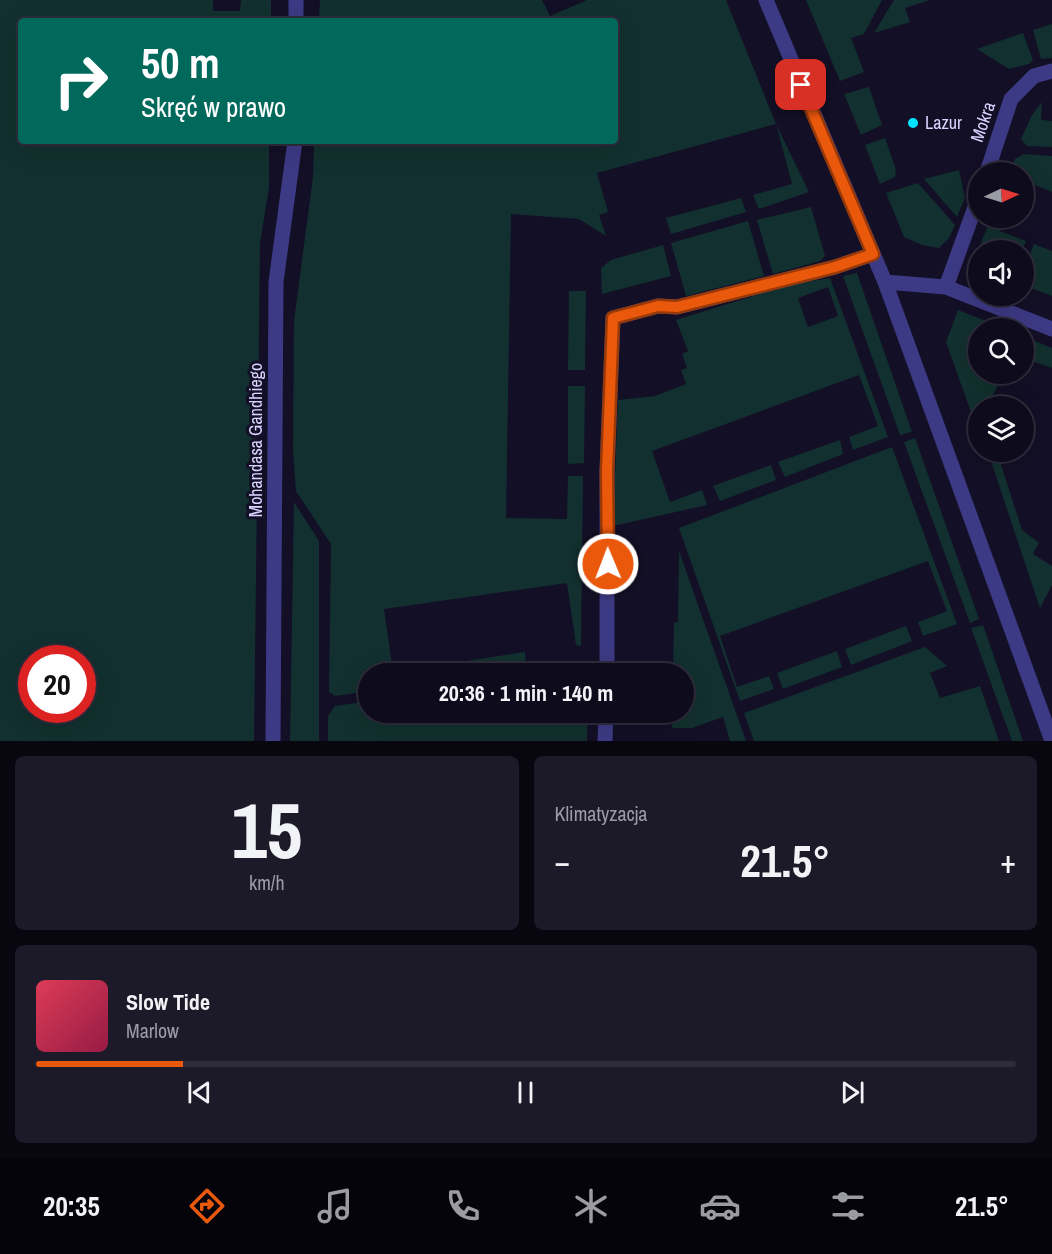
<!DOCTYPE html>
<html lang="pl">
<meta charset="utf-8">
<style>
body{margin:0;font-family:"Archivo Narrow",sans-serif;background:#1c1929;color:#f1f3f6;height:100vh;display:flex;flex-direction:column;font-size:22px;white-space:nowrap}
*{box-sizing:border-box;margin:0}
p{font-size:20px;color:#9b9ba3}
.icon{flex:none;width:33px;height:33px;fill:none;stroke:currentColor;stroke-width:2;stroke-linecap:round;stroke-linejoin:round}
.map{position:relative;height:741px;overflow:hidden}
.details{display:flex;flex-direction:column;gap:15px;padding:15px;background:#08060f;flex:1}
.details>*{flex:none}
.guide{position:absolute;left:18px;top:18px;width:600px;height:126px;border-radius:6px;box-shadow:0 6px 24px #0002,0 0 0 2px #2e2b3b;background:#00695c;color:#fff;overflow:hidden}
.needle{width:39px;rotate:86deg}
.controls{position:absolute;left:968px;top:162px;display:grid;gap:12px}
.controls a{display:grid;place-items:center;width:66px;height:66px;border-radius:50%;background:#0e0b1c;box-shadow:0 6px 24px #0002,0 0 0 2px #2e2b3b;font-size:30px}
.speed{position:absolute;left:18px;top:645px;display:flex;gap:12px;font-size:30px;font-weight:700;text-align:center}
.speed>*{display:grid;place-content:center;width:78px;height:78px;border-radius:50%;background:#0e0b1c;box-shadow:0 6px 24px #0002,0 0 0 2px #2e2b3b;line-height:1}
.speed .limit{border:9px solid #d22;background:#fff;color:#111}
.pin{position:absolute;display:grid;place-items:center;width:51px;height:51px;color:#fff;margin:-26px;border-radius:12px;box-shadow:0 3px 9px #0006}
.me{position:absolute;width:66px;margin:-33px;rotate:359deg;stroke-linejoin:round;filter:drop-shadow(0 0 4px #0008)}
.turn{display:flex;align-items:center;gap:21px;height:126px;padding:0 24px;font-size:27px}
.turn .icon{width:78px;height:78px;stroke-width:2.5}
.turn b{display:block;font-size:42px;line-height:51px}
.big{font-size:45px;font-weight:800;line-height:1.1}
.details .widget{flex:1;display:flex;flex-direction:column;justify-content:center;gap:9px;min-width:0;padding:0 21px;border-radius:9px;background:#1c1929}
.details .dial{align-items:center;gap:0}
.dial b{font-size:78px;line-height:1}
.song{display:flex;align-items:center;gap:18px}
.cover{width:72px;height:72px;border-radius:9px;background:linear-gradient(135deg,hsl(350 70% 55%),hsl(340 70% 35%))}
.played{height:6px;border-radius:3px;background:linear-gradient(90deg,#ea580c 15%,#2e2b3b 15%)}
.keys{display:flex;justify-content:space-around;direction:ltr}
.heat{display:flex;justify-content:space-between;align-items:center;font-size:33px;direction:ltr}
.details .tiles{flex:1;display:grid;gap:15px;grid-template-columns:1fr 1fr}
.widget:last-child{grid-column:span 2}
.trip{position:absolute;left:358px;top:663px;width:336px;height:60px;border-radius:30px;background:#0e0b1c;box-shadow:0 6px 24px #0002,0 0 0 2px #2e2b3b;font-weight:800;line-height:60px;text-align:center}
.tab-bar{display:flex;height:96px;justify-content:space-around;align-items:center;background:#06040b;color:#9b9ba3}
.tab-bar .icon{width:42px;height:42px}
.tab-bar .current{color:#ea580c}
.tab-bar b{font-size:27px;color:#f1f3f6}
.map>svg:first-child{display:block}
</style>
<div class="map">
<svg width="1052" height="741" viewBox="0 0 1052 741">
<rect width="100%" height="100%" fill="#130f26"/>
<path fill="#12302f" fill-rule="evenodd" d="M 0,0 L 213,0 L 213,11 L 240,11 L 241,0 L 271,0 L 271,21 L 21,21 L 21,141 L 269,141 L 269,188 L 260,243 L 254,741 L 0,741 ZM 32,658 L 82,658 L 82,710 L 32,710 Z
M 320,0 L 542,0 L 550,16 L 587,0 L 726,0 L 776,124 L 809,192 L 759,209 L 753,195 L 792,184 L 776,124 L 597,173 L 608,212 L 599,215 L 606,236 L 579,219 L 511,214 L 506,518 L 567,519 L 568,476 L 583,476 L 581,646 L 576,645 L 567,583 L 384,609 L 393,671 L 435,665 L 436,673 L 369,674 L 369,691 L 335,696 L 329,692 L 331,544 L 296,491 L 293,451 L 294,321 L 313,177 L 314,141 L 615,141 L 615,21 L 319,21 Z
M 806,0 L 882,0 L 864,34 L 851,38 L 864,72 L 840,81 Z
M 894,0 L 930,0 L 905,8 L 910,22 L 874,33 Z
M 1052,24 L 1052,58 L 1041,59 L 1033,30 Z
M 1023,33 L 1033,60 L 1029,64 L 1009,69 L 977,49 Z
M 869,87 L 882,125 L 861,135 L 844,94 Z
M 1042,102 L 1041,120 L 1052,121 L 1052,147 L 1027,146 L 1021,139 L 1032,115 Z
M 885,138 L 896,170 L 895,177 L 880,184 L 865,145 Z
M 1024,154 L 1052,156 L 1052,192 L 1023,180 L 1023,172 L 1009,172 L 1015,159 Z
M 959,170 L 965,198 L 957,217 L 924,179 Z
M 918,183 L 955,225 L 949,238 L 939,248 L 922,245 L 904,237 L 886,193 Z
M 741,198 L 746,212 L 671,234 L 666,218 Z
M 811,207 L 825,256 L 820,261 L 773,274 L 757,220 Z
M 991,218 L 1005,218 L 1000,231 L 1026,241 L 1022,250 L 978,250 Z
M 748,221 L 764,276 L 686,296 L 671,243 Z
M 1034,244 L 1052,251 L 1052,296 L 1023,285 L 1023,272 Z
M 663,245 L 671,276 L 602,294 L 601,268 L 611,260 Z
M 857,273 L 912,432 L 900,435 L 843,276 Z
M 830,278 L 888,437 L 853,450 L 849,437 L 878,426 L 859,375 L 652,451 L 670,502 L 702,490 L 707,505 L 613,526 L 618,400 L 655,396 L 686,384 L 681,370 L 687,368 L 682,354 L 688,351 L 676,320 L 792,284 ZM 828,287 L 838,316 L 808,327 L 798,298 Z
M 569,291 L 586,291 L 585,370 L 568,370 Z
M 958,310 L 1004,328 L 978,328 L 978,374 L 1004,374 L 990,400 L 982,406 L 978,406 L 972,415 L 946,342 Z
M 1023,336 L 1052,348 L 1052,368 L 1023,358 Z
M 568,386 L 585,386 L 584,463 L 568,464 Z
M 915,438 L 979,619 L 970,623 L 904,442 Z
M 840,440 L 843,454 L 785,477 L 778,462 Z
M 892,447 L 957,624 L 923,636 L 918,622 L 947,611 L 928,561 L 720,636 L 737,687 L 769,676 L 774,689 L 740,701 L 679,528 Z
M 988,452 L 997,452 L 1022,530 L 1039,543 L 1033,554 L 1052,566 L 1052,585 L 1040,608 Z
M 771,465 L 776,480 L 720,501 L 713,486 Z
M 294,502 L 319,541 L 319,741 L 290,741 Z
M 679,551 L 746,741 L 730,741 L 723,717 L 692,728 L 672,728 L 673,713 L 684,712 L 684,674 L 673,673 L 674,623 L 678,622 Z
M 983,625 L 1023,741 L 1012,741 L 971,628 Z
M 906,626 L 912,641 L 851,665 L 845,649 Z
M 925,647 L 947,666 L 930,673 L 940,698 L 980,686 L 999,741 L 754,741 L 744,713 Z
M 837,651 L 842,667 L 783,689 L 777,673 Z
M 525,652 L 526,669 L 493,674 L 447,673 L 446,664 Z
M 369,701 L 369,712 L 588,713 L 587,741 L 328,741 L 328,716 L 335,706 Z"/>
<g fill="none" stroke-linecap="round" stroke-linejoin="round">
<path stroke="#3d3a85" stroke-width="15" d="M 766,0 L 885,282 L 1052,741
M 296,21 L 296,0
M 987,172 L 1011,99 L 1034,76 L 1052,71
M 885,282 L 946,287 L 1052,329
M 946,287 L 978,199
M 607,674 L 607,471 L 613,318 L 658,306 L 677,307 L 835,267 L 873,254
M 273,741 L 276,282 L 295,141
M 605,741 L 606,712"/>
</g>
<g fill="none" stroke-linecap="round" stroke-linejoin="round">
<g stroke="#983908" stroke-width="15">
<path id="route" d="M 608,564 L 607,471 L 613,318 L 658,306 L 677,307 L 835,267 L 873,254 L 801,85"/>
</g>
<use href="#route" stroke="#ea580c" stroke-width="10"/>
</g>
<circle fill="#00e5ff" stroke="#130f26" stroke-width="2" cx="913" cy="123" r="6"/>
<g text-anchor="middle" stroke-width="6" stroke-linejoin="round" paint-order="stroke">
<g font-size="18" fill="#d9d4ff" stroke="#130f26">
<text transform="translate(983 122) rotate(-71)" y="6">Mokra</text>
<text transform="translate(256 440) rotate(-90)" y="6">Mohandasa Gandhiego</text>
</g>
<g font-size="18" fill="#d9d4ff" stroke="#130f26" text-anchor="start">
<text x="925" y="129">Lazur</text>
</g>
</g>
</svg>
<div class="controls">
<a><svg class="needle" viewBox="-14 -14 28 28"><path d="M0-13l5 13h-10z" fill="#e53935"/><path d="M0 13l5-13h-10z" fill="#9b9ba3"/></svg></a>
<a><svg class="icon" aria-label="sound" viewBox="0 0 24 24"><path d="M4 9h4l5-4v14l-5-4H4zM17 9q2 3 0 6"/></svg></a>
<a><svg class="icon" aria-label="search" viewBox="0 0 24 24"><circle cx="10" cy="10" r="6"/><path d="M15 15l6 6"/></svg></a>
<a><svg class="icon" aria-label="layers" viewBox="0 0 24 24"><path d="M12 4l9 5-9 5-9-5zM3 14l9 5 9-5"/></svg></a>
</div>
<div class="speed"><div class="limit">20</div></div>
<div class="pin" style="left:801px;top:85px;background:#d93025"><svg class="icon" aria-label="arrive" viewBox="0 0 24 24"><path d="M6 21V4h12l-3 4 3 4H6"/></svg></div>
<svg class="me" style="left:608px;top:564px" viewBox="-20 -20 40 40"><circle r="17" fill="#ea580c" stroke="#fff" stroke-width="3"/><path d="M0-11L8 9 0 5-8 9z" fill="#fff"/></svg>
<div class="trip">20:36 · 1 min · 140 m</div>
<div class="guide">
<div class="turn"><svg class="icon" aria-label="right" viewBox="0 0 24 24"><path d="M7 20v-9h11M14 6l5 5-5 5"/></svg><div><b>50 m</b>Skręć w prawo</div></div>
</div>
</div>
<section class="details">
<div class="tiles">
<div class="widget dial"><b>15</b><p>km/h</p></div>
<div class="widget"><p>Klimatyzacja</p>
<div class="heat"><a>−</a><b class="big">21.5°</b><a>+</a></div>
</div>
<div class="widget">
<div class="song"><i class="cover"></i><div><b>Slow Tide</b><p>Marlow</p></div></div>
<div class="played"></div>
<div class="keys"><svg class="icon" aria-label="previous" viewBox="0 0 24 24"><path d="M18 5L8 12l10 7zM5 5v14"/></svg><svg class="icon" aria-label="pause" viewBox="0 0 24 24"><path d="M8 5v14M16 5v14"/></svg><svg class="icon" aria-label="next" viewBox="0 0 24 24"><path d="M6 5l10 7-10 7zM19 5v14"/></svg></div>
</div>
</div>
</section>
<nav class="tab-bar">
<b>20:35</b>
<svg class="icon current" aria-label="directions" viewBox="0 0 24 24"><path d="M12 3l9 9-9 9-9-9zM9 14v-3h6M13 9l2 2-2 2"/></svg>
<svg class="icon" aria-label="music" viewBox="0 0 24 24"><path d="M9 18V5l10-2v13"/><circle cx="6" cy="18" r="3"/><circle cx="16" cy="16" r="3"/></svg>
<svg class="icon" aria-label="phone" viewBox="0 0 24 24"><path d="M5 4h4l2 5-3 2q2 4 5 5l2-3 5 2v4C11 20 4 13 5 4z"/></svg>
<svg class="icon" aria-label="climate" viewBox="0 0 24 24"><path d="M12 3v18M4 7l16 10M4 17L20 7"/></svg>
<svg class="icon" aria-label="car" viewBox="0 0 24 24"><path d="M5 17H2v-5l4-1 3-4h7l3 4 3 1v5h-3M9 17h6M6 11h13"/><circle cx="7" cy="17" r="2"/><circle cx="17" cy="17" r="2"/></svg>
<svg class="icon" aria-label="filters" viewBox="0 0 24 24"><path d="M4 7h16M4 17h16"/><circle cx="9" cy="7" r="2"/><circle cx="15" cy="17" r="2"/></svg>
<b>21.5°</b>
</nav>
